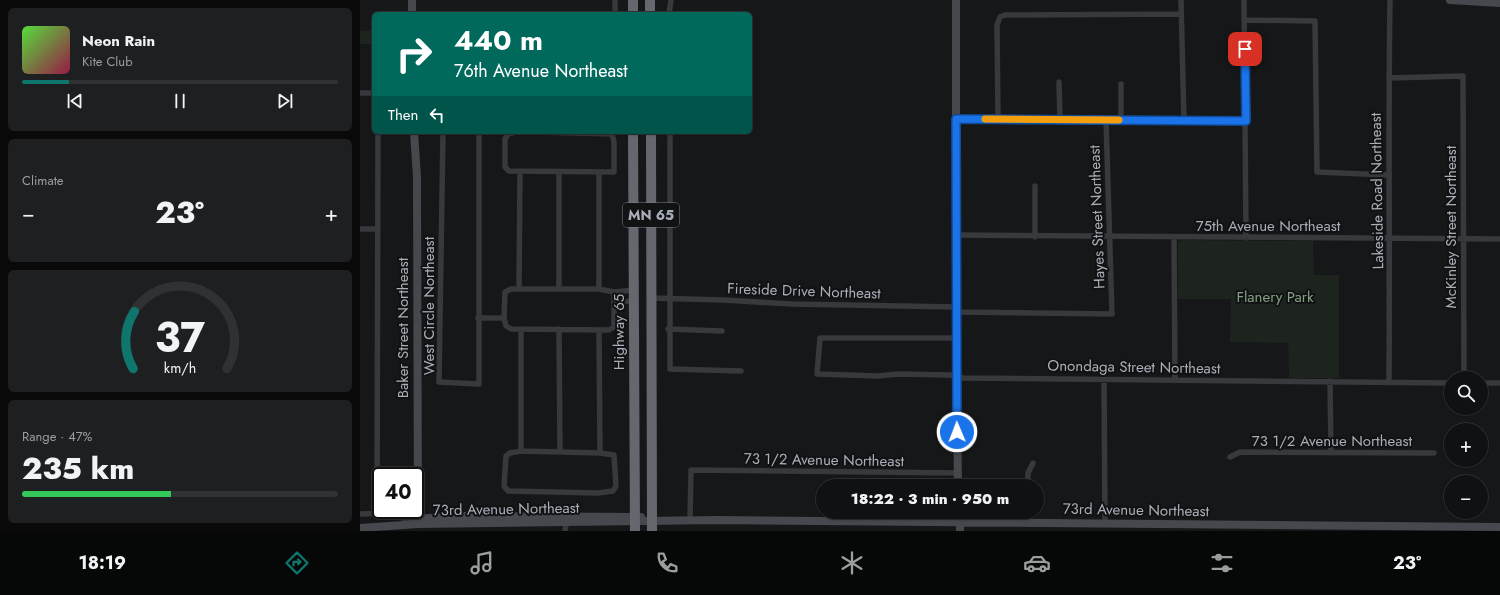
<!DOCTYPE html>
<meta charset="utf-8">
<style>
body{margin:0;font-family:Jost,sans-serif;background:#1e1f20;color:#f1f3f6;height:100vh;display:flex;flex-direction:column;font-size:15px;white-space:nowrap}
*{box-sizing:border-box;margin:0}
p{font-size:13px;color:#9c9d9f}
.icon{flex:none;width:22px;height:22px;fill:none;stroke:currentColor;stroke-width:2;stroke-linecap:round;stroke-linejoin:round}
.map{position:relative;flex:1;overflow:hidden}
.panel{display:flex;flex-direction:column;gap:8px;padding:8px;background:#09090a;width:360px}
.panel>*{flex:none}
.hud{position:absolute;left:12px;top:12px;width:380px;height:122px;border-radius:6px;box-shadow:0 1px 3px #0004,0 0 0 1px #303132;background:#00695c;color:#fff;overflow:hidden}
.controls{position:absolute;left:1084px;top:371px;display:grid;gap:8px}
.controls a{display:grid;place-items:center;width:44px;height:44px;border-radius:50%;background:#101112;box-shadow:0 1px 3px #0004,0 0 0 1px #303132;font-size:20px}
.speed{position:absolute;left:12px;top:467px;display:flex;gap:8px;font-size:20px;font-weight:700;text-align:center}
.speed>*{display:grid;place-content:center;width:52px;height:52px;border-radius:50%;background:#101112;box-shadow:0 1px 3px #0004,0 0 0 1px #303132;line-height:1}
.speed .limit{border:2px solid #111;border-radius:6px;background:#fff;color:#111}
.pin{position:absolute;display:grid;place-items:center;width:34px;height:34px;color:#fff;margin:-17px;border-radius:8px;box-shadow:0 2px 6px #0006}
.me{position:absolute;width:44px;margin:-22px;rotate:359deg;stroke-linejoin:round;filter:drop-shadow(0 0 3px #0008)}
.turn{display:flex;align-items:center;gap:14px;height:84px;padding:0 16px;font-size:18px}
.turn .icon{width:52px;height:52px;stroke-width:2.5}
.turn b{display:block;font-size:28px;line-height:34px}
.then{display:flex;align-items:center;height:38px;padding:0 16px;background:#0003;gap:8px;font-size:15px}
.big{font-size:30px;font-weight:800;line-height:1.1}
.panel .card{flex:1;display:flex;flex-direction:column;justify-content:center;gap:6px;min-width:0;padding:0 14px;border-radius:6px;background:#1e1f20}
.panel .dial{align-items:center;gap:0}
.dial svg{height:104px;overflow:visible;fill:none;stroke:#303132;stroke-width:7;stroke-linecap:round;text-anchor:middle}
.dial text{fill:#f1f3f6;stroke:none}
.song{display:flex;align-items:center;gap:12px}
.cover{width:48px;height:48px;border-radius:6px;background:linear-gradient(135deg,hsl(110 70% 55%),hsl(340 70% 35%))}
.played{height:4px;border-radius:2px;background:linear-gradient(90deg,#0f766e 15%,#303132 15%)}
.keys{display:flex;justify-content:space-around;direction:ltr}
.heat{display:flex;justify-content:space-between;align-items:center;font-size:22px;direction:ltr}
.charge{height:6px;border-radius:3px;background:linear-gradient(90deg,#34c759 47%,#303132 0)}
.trip{position:absolute;left:456px;top:479px;width:228px;height:40px;border-radius:20px;background:#101112;box-shadow:0 1px 3px #0004,0 0 0 1px #303132;font-weight:800;line-height:40px;text-align:center}
.menu{display:flex;height:64px;justify-content:space-around;align-items:center;background:#060707;color:#9c9d9f}
.menu .icon{width:28px;height:28px}
.menu .active{color:#0f766e}
.menu b{font-size:18px;color:#f1f3f6}
main{display:flex;flex:1;min-height:0}
.map>svg:first-child{display:block}
</style>
<main>
<section class="panel">
<div class="card">
<div class="song"><i class="cover"></i><div><b>Neon Rain</b><p>Kite Club</p></div></div>
<div class="played"></div>
<div class="keys"><svg class="icon" aria-label="previous" viewBox="0 0 24 24"><path d="M18 5L8 12l10 7zM5 5v14"/></svg><svg class="icon" aria-label="pause" viewBox="0 0 24 24"><path d="M8 5v14M16 5v14"/></svg><svg class="icon" aria-label="next" viewBox="0 0 24 24"><path d="M6 5l10 7-10 7zM19 5v14"/></svg></div>
</div>
<div class="card"><p>Climate</p>
<div class="heat"><a>−</a><b class="big">23°</b><a>+</a></div>
</div>
<div class="card dial"><svg viewBox="0 0 100 80">
<path d="M14 69A42 42 0 1 1 86 69"/>
<path d="M14 69A42 42 0 0 1 15 25" stroke="#0f766e"/>
<text x="50" y="56" font-size="32" font-weight="700">37</text>
<text x="50" y="72" font-size="11">km/h</text>
</svg></div>
<div class="card"><p>Range · 47%</p><b class="big">235 km</b><div class="charge"></div></div>
</section>
<div class="map">
<svg width="1140" height="531" viewBox="0 0 1140 531">
<rect width="100%" height="100%" fill="#161718"/>
<path fill="#1d231d" d="M 0,31 L 14,31 L 14,44 L 0,44 Z
M 821,240 L 953,241 L 954,275 L 979,275 L 979,378 L 929,378 L 928,343 L 870,342 L 871,299 L 818,299 L 818,242 Z"/>
<g fill="none" stroke-linecap="round" stroke-linejoin="round">
<path stroke="#38393d" stroke-width="5.5" d="M 255,0 L 255,14
M 821,0 L 824,121
M 884,0 L 886,238
M 309,14 L 311,0
M 885,20 L 955,21 L 957,172 L 1028,175
M 1029,78 L 1103,76 L 1104,378
M 699,82 L 700,120
M 761,84 L 761,120
M 0,93 L 14,93
M 596,119 L 886,121
M 638,119 L 637,25 L 640,17 L 645,15 L 821,14
M 83,132 L 79,382 L 119,384 L 119,132
M 156,132 L 148,134 L 145,139 L 145,167 L 149,171 L 254,172 L 254,142 L 252,134 L 173,132
M 310,132 L 310,369 L 381,371
M 199,172 L 199,289
M 239,173 L 239,289
M 675,186 L 675,237
M 0,229 L 18,229
M 596,235 L 1140,239
M 814,238 L 815,379
M 151,289 L 239,289 L 254,292 L 254,327 L 249,330 L 151,329 L 146,326 L 144,318 L 145,292 Z
M 159,289 L 160,172
M 254,292 L 274,290
M 291,298 L 363,300 L 432,304 L 596,307
M 254,302 L 273,301
M 596,312 L 752,314 L 746,120
M 118,318 L 144,318
M 161,329 L 161,451
M 199,329 L 200,452
M 308,329 L 362,331
M 239,330 L 240,453
M 596,338 L 460,338 L 457,374 L 518,376 L 538,374 L 590,375 L 603,378 L 1091,383
M 744,379 L 745,524
M 970,381 L 971,453
M 1029,381 C 1030,254 1028,127 1030,0
M 1121,383 L 1140,383
M 161,451 L 240,453 L 254,455 L 256,486 L 253,491 L 238,493 L 148,491 L 144,486 L 146,456 L 150,453 Z
M 870,457 L 880,452 L 1074,453
M 668,486 L 668,473 L 673,463
M 17,512 L 18,132
M 0,514 L 25,513 L 50,520
M 330,520 L 331,470 L 598,473
M 666,523 L 666,512
M 205,531 L 207,519"/>
<path stroke="#46484d" stroke-width="8" d="M 596,0 L 596,326 L 598,486
M 1090,0 L 1140,3
M 52,14 L 52,0
M 54,132 L 57,177 L 58,524
M 600,512 L 600,531
M 53,519 L 104,516 L 281,517
M 0,528 L 58,524 L 358,520 L 1140,527"/>
<path stroke="#64676e" stroke-width="10" d="M 290,0 L 290,14
M 273,14 L 273,0
M 273,132 L 275,531
M 291,132 L 292,531"/>
</g>
<g fill="none" stroke-linecap="round" stroke-linejoin="round">
<g stroke="#114b97" stroke-width="10">
<path id="route" d="M 597,432 L 596,119 L 886,121 L 885,49"/>
</g>
<use href="#route" stroke="#1a73e8" stroke-width="7"/>
<path stroke="#f59e0b" stroke-width="7" d="M 625,119 L 759,120"/>
</g>
<g text-anchor="middle" stroke-width="4" stroke-linejoin="round" paint-order="stroke">
<rect fill="#111213" stroke="#7b8086" stroke-width="1" x="263" y="203" width="56" height="24" rx="3"/>
<g font-size="14" font-weight="bold" fill="#a9afb8">
<text x="291" y="220">MN 65</text>
</g>
<g font-size="15" fill="#a9afb8" stroke="#111213">
<text transform="translate(1017 191) rotate(-91)" y="5">Lakeside Road Northeast</text>
<text transform="translate(737 217) rotate(-92)" y="5">Hayes Street Northeast</text>
<text x="908" y="231">75th Avenue Northeast</text>
<text transform="translate(1091 227) rotate(-90)" y="5">McKinley Street Northeast</text>
<text transform="translate(444 291) rotate(2)" y="5">Fireside Drive Northeast</text>
<text transform="translate(69 306) rotate(-90)" y="5">West Circle Northeast</text>
<text transform="translate(43 328) rotate(-90)" y="5">Baker Street Northeast</text>
<text transform="translate(259 332) rotate(-90)" y="5">Highway 65</text>
<text transform="translate(774 367) rotate(1)" y="5">Onondaga Street Northeast</text>
<text x="972" y="446">73 1/2 Avenue Northeast</text>
<text transform="translate(464 460) rotate(1)" y="5">73 1/2 Avenue Northeast</text>
<text transform="translate(146 509) rotate(-1)" y="5">73rd Avenue Northeast</text>
<text transform="translate(776 510) rotate(1)" y="5">73rd Avenue Northeast</text>
</g>
<g font-size="15" fill="#82a281" stroke="#111213">
<text x="915" y="302">Flanery Park</text>
</g>
</g>
</svg>
<div class="controls">
<a><svg class="icon" aria-label="search" viewBox="0 0 24 24"><circle cx="10" cy="10" r="6"/><path d="M15 15l6 6"/></svg></a>
<a>+</a>
<a>−</a>
</div>
<div class="speed"><div class="limit">40</div></div>
<div class="pin" style="left:885px;top:49px;background:#d93025"><svg class="icon" aria-label="arrive" viewBox="0 0 24 24"><path d="M6 21V4h12l-3 4 3 4H6"/></svg></div>
<svg class="me" style="left:597px;top:432px" viewBox="-20 -20 40 40"><circle r="17" fill="#1a73e8" stroke="#fff" stroke-width="3"/><path d="M0-11L8 9 0 5-8 9z" fill="#fff"/></svg>
<div class="trip">18:22 · 3 min · 950 m</div>
<div class="hud">
<div class="turn"><svg class="icon" aria-label="right" viewBox="0 0 24 24"><path d="M7 20v-9h11M14 6l5 5-5 5"/></svg><div><b>440 m</b>76th Avenue Northeast</div></div>
<div class="then">Then<svg class="icon" aria-label="left" viewBox="0 0 24 24"><path d="M17 20v-9H6M10 6l-5 5 5 5"/></svg></div>
</div>
</div>
</main>
<nav class="menu">
<b>18:19</b>
<svg class="icon active" aria-label="directions" viewBox="0 0 24 24"><path d="M12 3l9 9-9 9-9-9zM9 14v-3h6M13 9l2 2-2 2"/></svg>
<svg class="icon" aria-label="music" viewBox="0 0 24 24"><path d="M9 18V5l10-2v13"/><circle cx="6" cy="18" r="3"/><circle cx="16" cy="16" r="3"/></svg>
<svg class="icon" aria-label="phone" viewBox="0 0 24 24"><path d="M5 4h4l2 5-3 2q2 4 5 5l2-3 5 2v4C11 20 4 13 5 4z"/></svg>
<svg class="icon" aria-label="climate" viewBox="0 0 24 24"><path d="M12 3v18M4 7l16 10M4 17L20 7"/></svg>
<svg class="icon" aria-label="car" viewBox="0 0 24 24"><path d="M5 17H2v-5l4-1 3-4h7l3 4 3 1v5h-3M9 17h6M6 11h13"/><circle cx="7" cy="17" r="2"/><circle cx="17" cy="17" r="2"/></svg>
<svg class="icon" aria-label="filters" viewBox="0 0 24 24"><path d="M4 7h16M4 17h16"/><circle cx="9" cy="7" r="2"/><circle cx="15" cy="17" r="2"/></svg>
<b>23°</b>
</nav>
